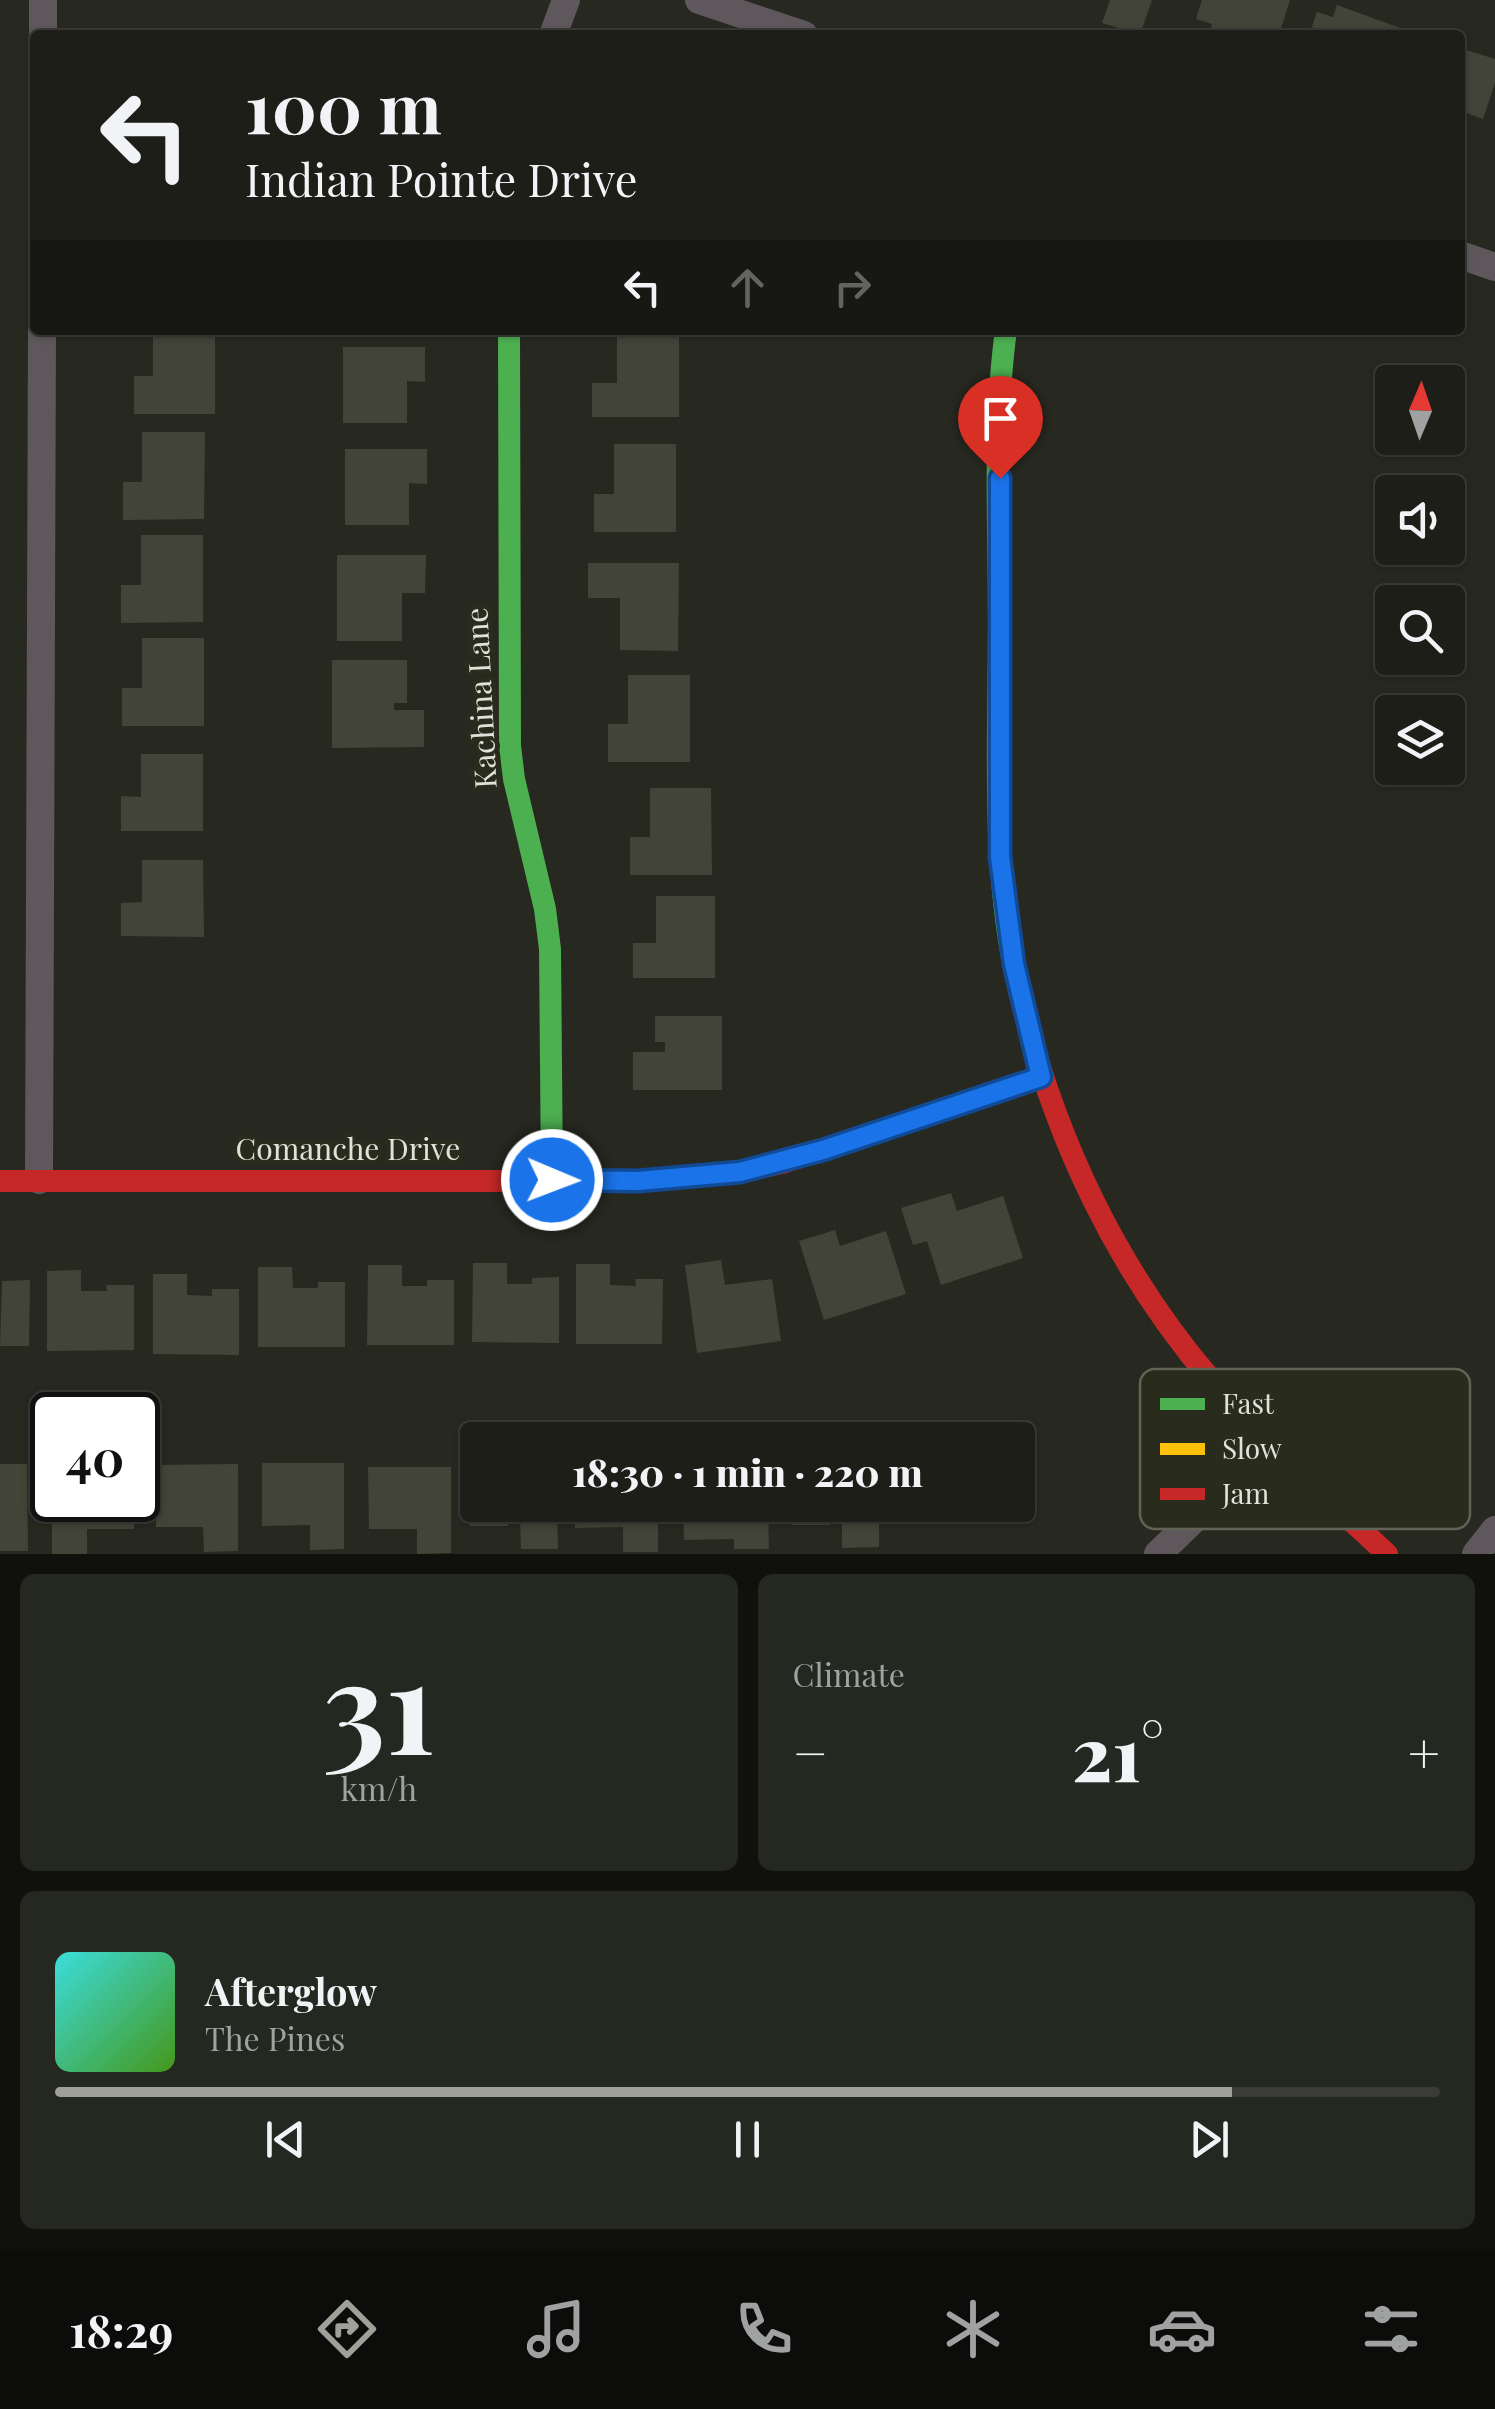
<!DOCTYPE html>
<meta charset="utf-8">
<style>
body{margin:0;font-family:"Playfair Display",serif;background:#252721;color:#f1f3f6;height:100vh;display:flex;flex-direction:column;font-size:38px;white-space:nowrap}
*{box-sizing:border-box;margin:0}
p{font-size:32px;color:#a0a2a2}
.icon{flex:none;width:55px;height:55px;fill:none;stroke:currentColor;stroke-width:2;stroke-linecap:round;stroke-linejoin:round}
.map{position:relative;height:1554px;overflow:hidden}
.sheet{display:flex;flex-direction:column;gap:20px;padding:20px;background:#10100d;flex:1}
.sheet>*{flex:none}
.guide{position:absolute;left:30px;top:30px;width:1435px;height:305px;border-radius:10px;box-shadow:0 2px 8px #0004,0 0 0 2px #3b3c37;background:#1d1e18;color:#f1f3f6;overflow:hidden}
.needle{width:65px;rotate:2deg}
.fabs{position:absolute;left:1375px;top:365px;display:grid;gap:20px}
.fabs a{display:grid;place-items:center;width:90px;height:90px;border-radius:10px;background:#1d1e18;box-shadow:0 2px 8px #0004,0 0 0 2px #3b3c37;font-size:50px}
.speed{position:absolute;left:30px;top:1392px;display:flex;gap:20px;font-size:50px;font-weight:700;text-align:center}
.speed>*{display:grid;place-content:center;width:130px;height:130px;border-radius:50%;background:#1d1e18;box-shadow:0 2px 8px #0004,0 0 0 2px #3b3c37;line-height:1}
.speed .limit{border:5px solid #111;border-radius:15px;background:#fff;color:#111}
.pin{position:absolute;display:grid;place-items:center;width:85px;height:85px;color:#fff;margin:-102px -42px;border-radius:50% 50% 50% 0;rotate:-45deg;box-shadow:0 0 10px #0007}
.pin .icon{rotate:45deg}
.me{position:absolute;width:110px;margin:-55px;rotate:91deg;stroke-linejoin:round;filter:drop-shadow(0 0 8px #0008)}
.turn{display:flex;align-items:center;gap:35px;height:210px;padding:0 50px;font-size:45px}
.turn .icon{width:130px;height:130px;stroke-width:2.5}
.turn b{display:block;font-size:70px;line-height:85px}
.lanes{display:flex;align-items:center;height:95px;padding:0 50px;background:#0003;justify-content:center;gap:50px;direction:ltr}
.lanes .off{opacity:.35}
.big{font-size:75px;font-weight:800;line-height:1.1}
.sheet .tile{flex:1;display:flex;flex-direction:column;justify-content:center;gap:15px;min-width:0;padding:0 35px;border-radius:15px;background:#252721}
.sheet .dial{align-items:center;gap:0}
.dial b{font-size:130px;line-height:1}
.song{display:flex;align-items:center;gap:30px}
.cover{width:120px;height:120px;border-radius:15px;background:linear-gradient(135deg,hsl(180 70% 55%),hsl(100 70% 35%))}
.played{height:10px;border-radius:5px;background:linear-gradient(90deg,#9fa198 85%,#3b3c37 85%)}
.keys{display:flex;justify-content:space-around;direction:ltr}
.heat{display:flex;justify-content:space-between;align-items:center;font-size:55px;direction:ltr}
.sheet .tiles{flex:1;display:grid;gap:20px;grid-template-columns:1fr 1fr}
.tile:last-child{grid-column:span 2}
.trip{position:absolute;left:460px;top:1422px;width:575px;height:100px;border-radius:10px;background:#1d1e18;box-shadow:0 2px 8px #0004,0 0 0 2px #3b3c37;font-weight:800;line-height:100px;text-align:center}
.dock{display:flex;height:160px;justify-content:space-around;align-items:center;background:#0c0c0a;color:#a0a2a2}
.dock .icon{width:70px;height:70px}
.dock .selected{color:#9fa198}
.dock b{font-size:45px;color:#f1f3f6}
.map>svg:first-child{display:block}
</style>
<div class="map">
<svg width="1495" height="1554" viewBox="0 0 1495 1554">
<rect width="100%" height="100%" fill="#272820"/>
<path fill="#424437" d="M 1110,0 L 1152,0 L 1140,35 L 1102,23 Z
M 1202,0 L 1290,0 L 1279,35 L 1223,35 L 1210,31 L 1212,24 L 1196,19 Z
M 1337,5 L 1403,29 L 1401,35 L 1309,35 L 1317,12 L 1333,17 Z
M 1460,48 L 1495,59 L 1495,83 L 1483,119 L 1460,111 Z
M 153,330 L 215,330 L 215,414 L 134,414 L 134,376 L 153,376 Z
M 617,336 L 679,336 L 679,417 L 592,417 L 592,383 L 617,383 Z
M 343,347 L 425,347 L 425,382 L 407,381 L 407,423 L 343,423 Z
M 142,432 L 205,432 L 204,519 L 123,520 L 123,482 L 142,482 Z
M 614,444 L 676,444 L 676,532 L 594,532 L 594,494 L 614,494 Z
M 345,449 L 427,449 L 427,484 L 409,483 L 409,525 L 345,525 Z
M 141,535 L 203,535 L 203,622 L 121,623 L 121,585 L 141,585 Z
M 337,555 L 426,555 L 425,593 L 402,593 L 402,641 L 337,641 Z
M 588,563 L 679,563 L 678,651 L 620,650 L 620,598 L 588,598 Z
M 142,638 L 204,638 L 204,726 L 122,726 L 122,688 L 142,688 Z
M 332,660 L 407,660 L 407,703 L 394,703 L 394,710 L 424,710 L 424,747 L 332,748 Z
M 628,675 L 690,675 L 690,762 L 608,762 L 608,724 L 628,724 Z
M 141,754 L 203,754 L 203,831 L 121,831 L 121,796 L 141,797 Z
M 650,788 L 711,788 L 712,875 L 630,875 L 630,837 L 650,837 Z
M 142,860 L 203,860 L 204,937 L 121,936 L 121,903 L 142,902 Z
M 656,896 L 715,896 L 715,978 L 633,978 L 633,943 L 656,943 Z
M 655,1016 L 722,1016 L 722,1090 L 633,1090 L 633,1052 L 665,1052 L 665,1042 L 655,1042 Z
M 951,1193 L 957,1211 L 1003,1196 L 1023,1258 L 941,1285 L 927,1241 L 913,1245 L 901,1208 Z
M 835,1230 L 840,1246 L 886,1231 L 906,1294 L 824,1320 L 799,1241 Z
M 721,1260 L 725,1285 L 772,1279 L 781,1341 L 697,1353 L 685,1265 Z
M 473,1263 L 507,1263 L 507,1284 L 532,1284 L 532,1278 L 559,1277 L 559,1343 L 472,1342 Z
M 576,1264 L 610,1264 L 610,1285 L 636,1286 L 635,1279 L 663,1279 L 662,1344 L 576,1344 Z
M 368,1265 L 402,1265 L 402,1286 L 427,1286 L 427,1280 L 454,1280 L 454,1345 L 367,1345 Z
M 258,1267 L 292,1267 L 293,1288 L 318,1288 L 318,1282 L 345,1282 L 345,1347 L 258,1347 Z
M 81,1270 L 81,1291 L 107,1291 L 106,1285 L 134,1285 L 134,1350 L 47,1351 L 47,1271 Z
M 153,1274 L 187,1274 L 187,1295 L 212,1296 L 212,1289 L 239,1289 L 239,1355 L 153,1354 Z
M 30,1280 L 29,1346 L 0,1346 L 2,1281 Z
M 470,1462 L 478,1462 L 478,1505 L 557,1505 L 558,1549 L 521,1549 L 520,1518 L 509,1518 L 508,1526 L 470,1526 Z
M 262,1463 L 344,1463 L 344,1549 L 310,1550 L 310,1525 L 262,1526 Z
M 0,1464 L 27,1464 L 28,1551 L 0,1551 Z
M 238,1464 L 238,1551 L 204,1552 L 203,1527 L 156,1527 L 155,1465 Z
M 368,1467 L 451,1467 L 451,1553 L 417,1554 L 417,1529 L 369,1529 Z
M 52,1500 L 134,1500 L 134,1529 L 87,1529 L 87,1554 L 52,1554 Z
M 575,1505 L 658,1505 L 658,1552 L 623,1552 L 623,1527 L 575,1528 Z
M 683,1505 L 768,1505 L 769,1549 L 734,1549 L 734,1539 L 684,1540 Z
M 792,1505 L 879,1505 L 879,1547 L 842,1548 L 842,1517 L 830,1517 L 830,1525 L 792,1525 Z"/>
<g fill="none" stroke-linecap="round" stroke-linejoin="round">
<path stroke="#5e585c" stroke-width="28" d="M 699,0 L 804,35
M 43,35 L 43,0
M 553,35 L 566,0
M 1460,255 L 1495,267
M 39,1180 L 42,330
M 1158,1554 L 1233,1481 L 1267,1442
M 1476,1554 L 1495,1530"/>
<path stroke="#4caf50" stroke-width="22" d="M 509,330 L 510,746 L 514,779 L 545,909 L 550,949 L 552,1180
M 1006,330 C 993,425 999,525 999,621 C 999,746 990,872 1020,995"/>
<path stroke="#ffc107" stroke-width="22" d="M 856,1138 L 1041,1077"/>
<path stroke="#c62828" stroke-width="22" d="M 1020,995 C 1054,1137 1117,1271 1213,1382 C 1266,1444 1327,1498 1387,1554
M 0,1181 L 638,1181 L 740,1172 L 782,1163 L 856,1138"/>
</g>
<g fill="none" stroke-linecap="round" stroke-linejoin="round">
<g stroke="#114b97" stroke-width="25">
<path id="route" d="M 552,1180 L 638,1181 L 740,1172 L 823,1150 L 1041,1077 L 1014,964 L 1000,857 L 1000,478"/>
</g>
<use href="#route" stroke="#1a73e8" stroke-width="18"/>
</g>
<g text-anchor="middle" stroke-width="10" stroke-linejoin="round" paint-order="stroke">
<g font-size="30" fill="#e0e2d9" stroke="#292c1d">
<text transform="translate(482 698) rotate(-93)" y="10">Kachina Lane</text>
<text x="348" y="1160">Comanche Drive</text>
</g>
</g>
<rect x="1140" y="1369" width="330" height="160" rx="15" fill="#292c1d" stroke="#606355" stroke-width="2.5"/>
<rect x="1160" y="1398" width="45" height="12" fill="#4caf50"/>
<rect x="1160" y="1443" width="45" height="12" fill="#ffc107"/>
<rect x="1160" y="1488" width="45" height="12" fill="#c62828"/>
<g font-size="28" fill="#e0e2d9">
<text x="1222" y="1414">Fast</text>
<text x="1222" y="1459">Slow</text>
<text x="1222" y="1504">Jam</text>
</g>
</svg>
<div class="fabs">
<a><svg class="needle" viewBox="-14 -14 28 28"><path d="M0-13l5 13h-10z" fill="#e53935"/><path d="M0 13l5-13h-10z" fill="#a0a2a2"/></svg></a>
<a><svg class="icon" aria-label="sound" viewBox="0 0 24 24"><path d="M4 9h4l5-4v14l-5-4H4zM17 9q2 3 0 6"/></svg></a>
<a><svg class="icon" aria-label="search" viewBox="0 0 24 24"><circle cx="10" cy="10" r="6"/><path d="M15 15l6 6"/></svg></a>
<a><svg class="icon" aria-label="layers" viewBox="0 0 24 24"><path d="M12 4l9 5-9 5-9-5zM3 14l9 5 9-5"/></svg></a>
</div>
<div class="speed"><div class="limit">40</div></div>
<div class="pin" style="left:1000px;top:478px;background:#d93025"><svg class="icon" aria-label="arrive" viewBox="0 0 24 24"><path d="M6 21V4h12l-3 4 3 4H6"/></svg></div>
<svg class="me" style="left:552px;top:1180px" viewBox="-20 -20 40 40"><circle r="17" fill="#1a73e8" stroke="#fff" stroke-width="3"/><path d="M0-11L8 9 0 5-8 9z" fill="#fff"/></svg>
<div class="trip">18:30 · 1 min · 220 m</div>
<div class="guide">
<div class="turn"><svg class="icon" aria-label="left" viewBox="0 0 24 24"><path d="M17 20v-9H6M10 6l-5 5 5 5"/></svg><div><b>100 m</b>Indian Pointe Drive</div></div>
<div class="lanes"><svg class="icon" aria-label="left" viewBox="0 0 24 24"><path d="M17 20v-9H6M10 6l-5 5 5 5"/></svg><svg class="icon off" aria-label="ahead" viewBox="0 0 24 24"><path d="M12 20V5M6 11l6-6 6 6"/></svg><svg class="icon off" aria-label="right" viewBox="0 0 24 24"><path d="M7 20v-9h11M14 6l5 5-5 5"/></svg></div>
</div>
</div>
<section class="sheet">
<div class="tiles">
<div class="tile dial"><b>31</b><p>km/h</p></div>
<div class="tile"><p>Climate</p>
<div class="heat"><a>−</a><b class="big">21°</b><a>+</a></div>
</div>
<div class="tile">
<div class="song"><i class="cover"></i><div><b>Afterglow</b><p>The Pines</p></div></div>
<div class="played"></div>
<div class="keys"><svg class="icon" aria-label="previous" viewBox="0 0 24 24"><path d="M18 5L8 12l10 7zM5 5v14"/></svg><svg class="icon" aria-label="pause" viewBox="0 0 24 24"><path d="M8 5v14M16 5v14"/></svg><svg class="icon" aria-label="next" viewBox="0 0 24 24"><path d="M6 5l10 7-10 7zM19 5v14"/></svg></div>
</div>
</div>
</section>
<nav class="dock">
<b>18:29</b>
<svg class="icon selected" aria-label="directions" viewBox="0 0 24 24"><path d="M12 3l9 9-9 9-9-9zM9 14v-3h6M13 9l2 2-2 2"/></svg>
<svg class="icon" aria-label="music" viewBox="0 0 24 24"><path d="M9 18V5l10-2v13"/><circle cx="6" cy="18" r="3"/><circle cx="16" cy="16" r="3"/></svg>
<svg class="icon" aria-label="phone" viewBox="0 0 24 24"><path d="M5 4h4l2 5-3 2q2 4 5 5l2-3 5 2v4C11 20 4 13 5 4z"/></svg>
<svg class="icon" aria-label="climate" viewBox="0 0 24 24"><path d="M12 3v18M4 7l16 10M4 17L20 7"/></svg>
<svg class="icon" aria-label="car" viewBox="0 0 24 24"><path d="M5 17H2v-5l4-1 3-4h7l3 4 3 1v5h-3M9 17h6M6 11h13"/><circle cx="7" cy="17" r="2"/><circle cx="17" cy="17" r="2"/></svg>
<svg class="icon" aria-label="filters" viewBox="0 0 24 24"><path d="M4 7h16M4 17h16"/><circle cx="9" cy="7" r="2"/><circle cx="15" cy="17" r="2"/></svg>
</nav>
